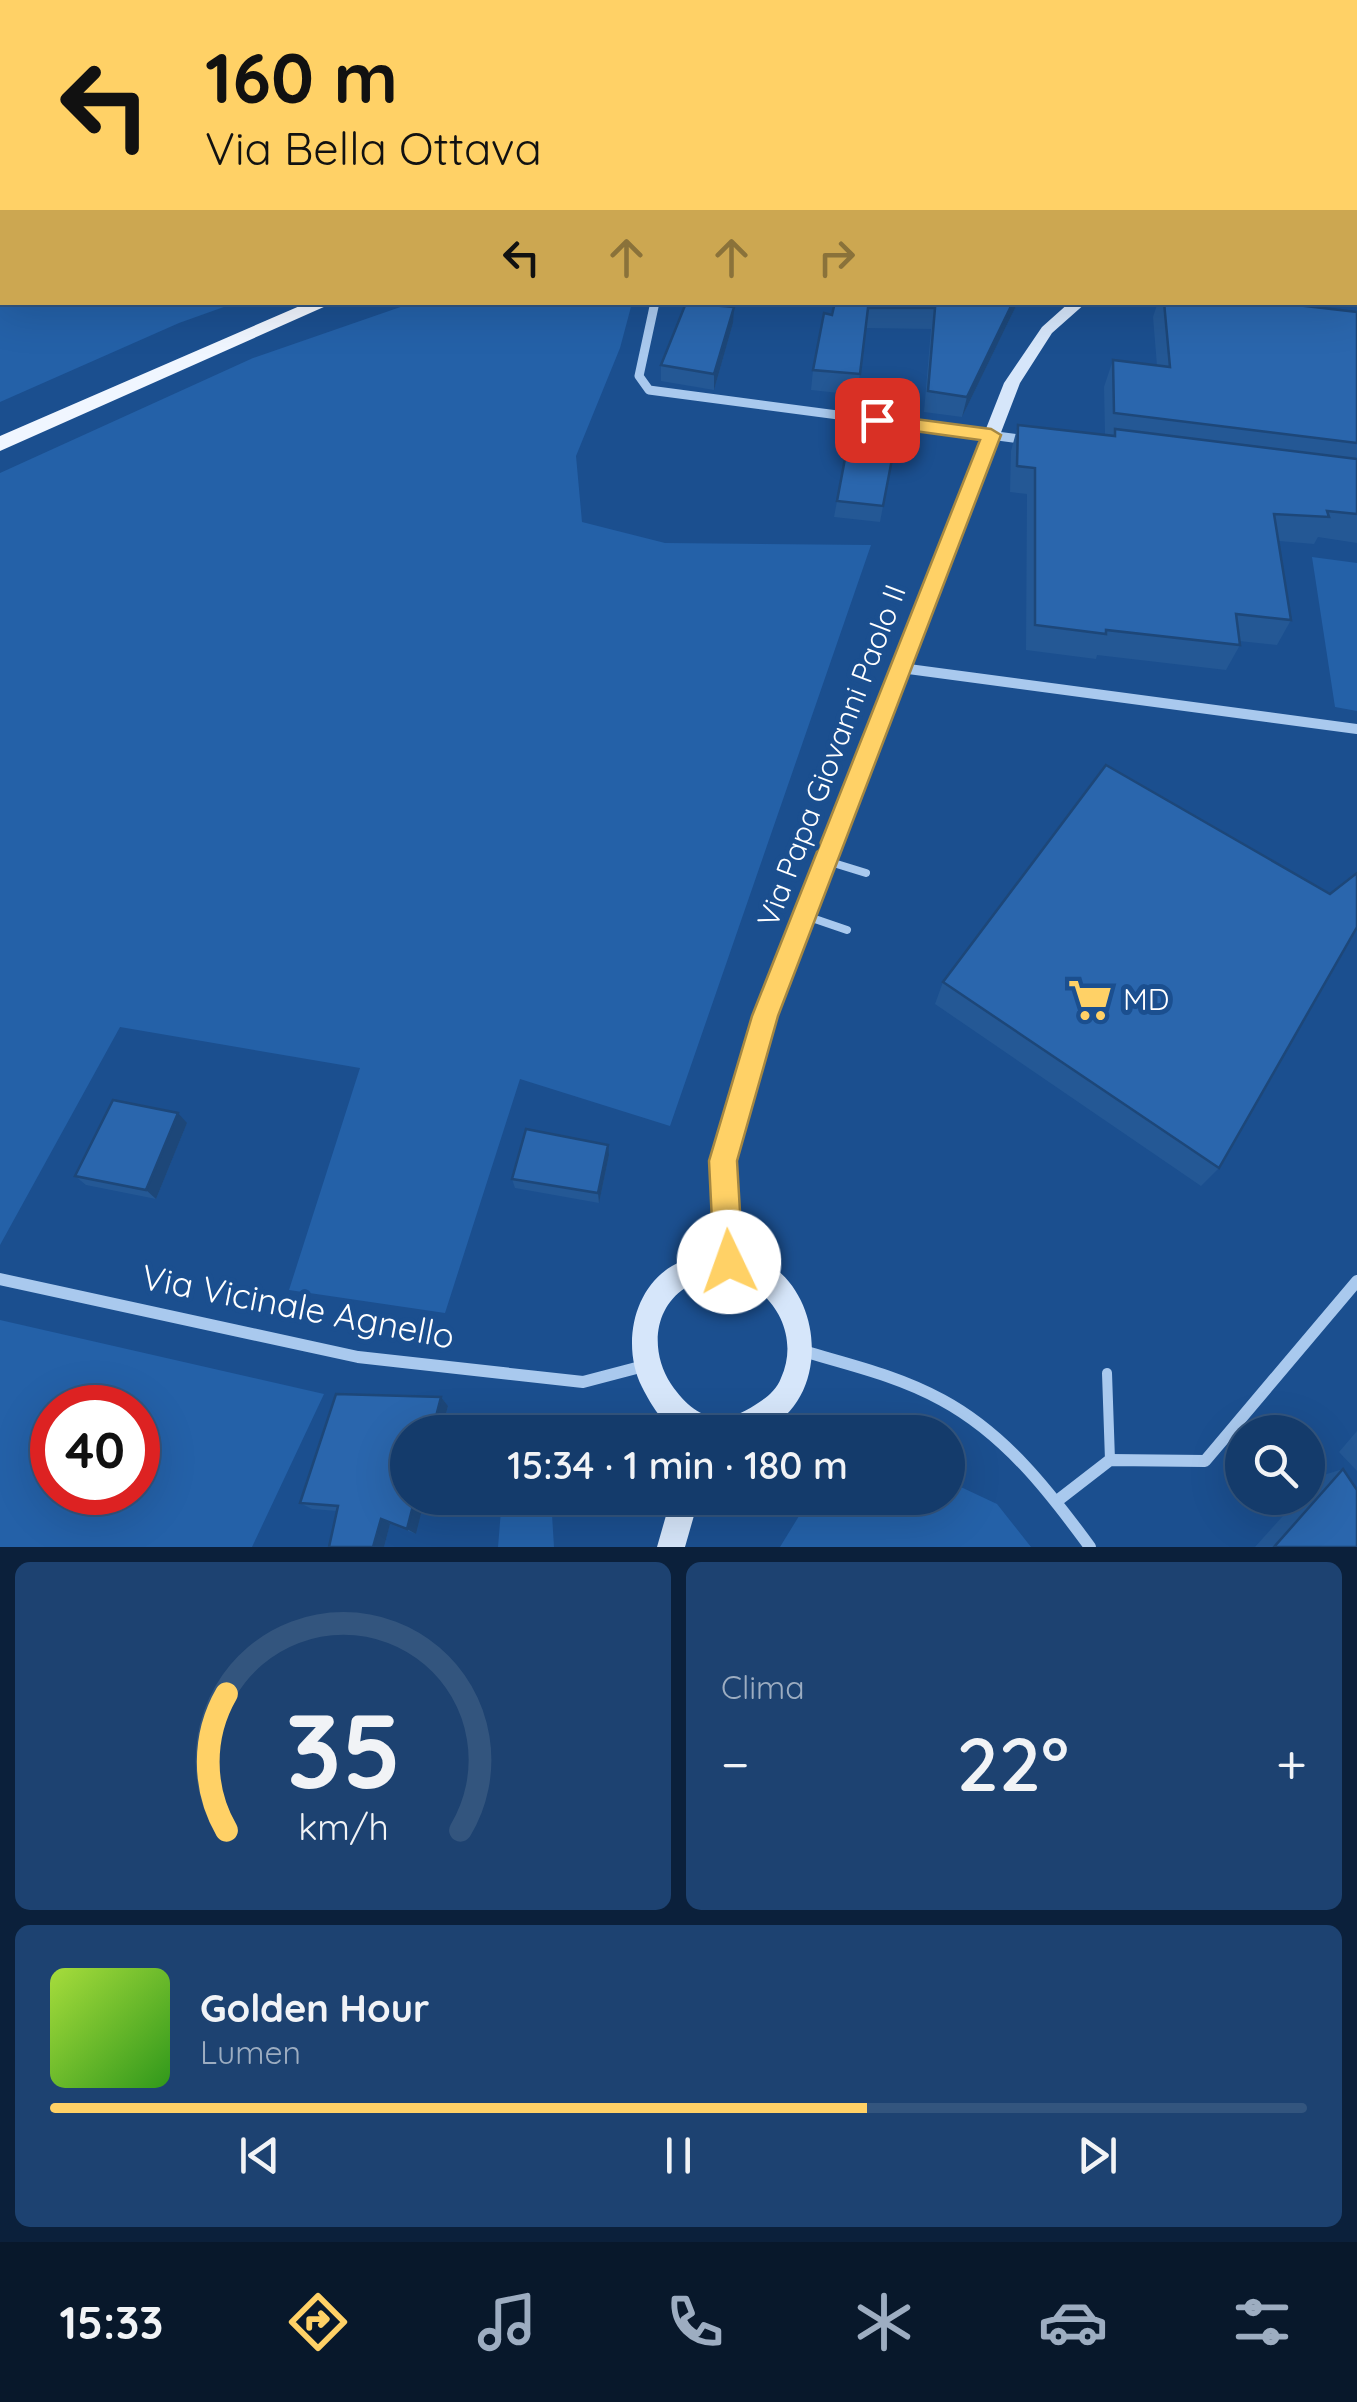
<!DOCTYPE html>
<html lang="it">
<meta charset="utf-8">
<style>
body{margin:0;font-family:Quicksand,sans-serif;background:#1d4271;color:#f1f3f6;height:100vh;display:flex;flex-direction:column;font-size:38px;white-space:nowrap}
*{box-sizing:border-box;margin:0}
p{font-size:32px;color:#9dadc1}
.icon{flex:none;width:55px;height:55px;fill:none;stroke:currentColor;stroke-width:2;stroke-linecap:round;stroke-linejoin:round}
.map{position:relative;height:1547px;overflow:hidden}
.sheet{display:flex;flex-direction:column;gap:15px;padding:15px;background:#0b203b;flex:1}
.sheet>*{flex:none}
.hud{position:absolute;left:0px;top:0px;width:1358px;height:305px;box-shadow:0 10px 40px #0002,0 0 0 2px #33557e;background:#ffd166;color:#111;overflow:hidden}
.fabs{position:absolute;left:1225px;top:1415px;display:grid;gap:20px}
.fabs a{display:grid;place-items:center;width:100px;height:100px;border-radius:50%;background:#143b6b;box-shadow:0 10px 40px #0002,0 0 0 2px #33557e;font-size:50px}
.speed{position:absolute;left:30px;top:1385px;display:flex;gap:20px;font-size:50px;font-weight:700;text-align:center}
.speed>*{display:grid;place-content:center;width:130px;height:130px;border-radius:50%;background:#143b6b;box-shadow:0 10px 40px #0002,0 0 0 2px #33557e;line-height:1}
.speed .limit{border:15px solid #d22;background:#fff;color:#111}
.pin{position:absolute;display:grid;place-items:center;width:85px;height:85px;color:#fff;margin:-42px;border-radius:20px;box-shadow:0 5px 15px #0006}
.me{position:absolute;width:110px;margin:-55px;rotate:357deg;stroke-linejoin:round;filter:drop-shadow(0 0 8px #0008)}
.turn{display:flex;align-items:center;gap:35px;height:210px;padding:0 40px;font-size:45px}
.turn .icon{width:130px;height:130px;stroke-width:2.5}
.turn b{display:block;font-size:70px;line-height:85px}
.lanes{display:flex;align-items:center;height:95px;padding:0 40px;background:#0003;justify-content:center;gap:50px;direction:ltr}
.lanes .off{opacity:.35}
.big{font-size:75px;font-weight:600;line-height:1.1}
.sheet .widget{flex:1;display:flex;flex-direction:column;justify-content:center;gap:15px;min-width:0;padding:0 35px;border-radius:15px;background:#1d4271}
.sheet .dial{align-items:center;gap:0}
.dial svg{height:260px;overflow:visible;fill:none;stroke:#33557e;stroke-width:7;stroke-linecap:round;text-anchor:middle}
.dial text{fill:#f1f3f6;stroke:none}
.song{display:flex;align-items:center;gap:30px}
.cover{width:120px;height:120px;border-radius:15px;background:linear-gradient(135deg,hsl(80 70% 55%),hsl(110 70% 35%))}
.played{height:10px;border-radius:5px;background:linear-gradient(90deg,#ffd166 65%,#33557e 65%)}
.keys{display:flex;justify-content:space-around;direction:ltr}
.heat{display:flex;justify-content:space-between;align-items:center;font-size:55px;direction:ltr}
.sheet .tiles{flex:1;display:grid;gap:15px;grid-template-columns:1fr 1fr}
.widget:last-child{grid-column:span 2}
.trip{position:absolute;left:390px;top:1415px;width:575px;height:100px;border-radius:50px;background:#143b6b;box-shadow:0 10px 40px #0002,0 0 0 2px #33557e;font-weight:600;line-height:100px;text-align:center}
.dock{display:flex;height:160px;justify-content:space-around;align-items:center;background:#08182b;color:#9dadc1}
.dock .icon{width:70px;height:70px}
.dock .on{color:#ffd166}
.dock b{font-size:45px;color:#f1f3f6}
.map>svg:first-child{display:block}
</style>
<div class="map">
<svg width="1357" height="1547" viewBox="0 0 1357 1547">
<rect width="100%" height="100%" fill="#1b4f8f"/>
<path fill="#2461a8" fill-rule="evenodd" d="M 0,0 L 608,0 L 2,2 L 2,302 L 235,303 L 179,323 L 0,402 Z
M 412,303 L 632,303 L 620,348 L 576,456 L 582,522 L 665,543 L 871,545 L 670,1126 L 520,1079 L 445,1313 L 289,1290 L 360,1068 L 120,1027 L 0,1245 L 0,473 L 253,358 Z
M 1312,557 L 1357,563 L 1357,711 L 1335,707 Z
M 0,1320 L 324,1394 L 252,1547 L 0,1547 ZM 52,1408 L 138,1408 L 138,1492 L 52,1492 Z
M 948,1481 L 997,1504 L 1031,1547 L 780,1547 L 799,1516 L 828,1498 L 948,1498 Z
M 502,1498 L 551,1498 L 554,1547 L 498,1547 Z"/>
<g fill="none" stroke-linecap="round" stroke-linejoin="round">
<path stroke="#a9c9ee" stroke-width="8" d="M 827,861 L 866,873
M 809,917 L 847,930"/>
<path stroke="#a9c9ee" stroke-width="10" d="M 1107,1373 L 1110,1460"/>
<path stroke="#a9c9ee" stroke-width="9" d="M 655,302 L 639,376 L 649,390 L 1027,440"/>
<path stroke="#a9c9ee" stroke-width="10" d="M 901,668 L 1357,729"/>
<path stroke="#a9c9ee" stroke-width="12" d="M 0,1279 L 358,1357 L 583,1382 L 644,1366
M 803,1351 C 850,1365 899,1376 942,1400 C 1005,1434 1049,1491 1090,1547
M 1057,1501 L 1110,1460 L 1205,1461 L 1357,1281"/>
<path fill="#d6e6fa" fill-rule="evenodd" d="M 1355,197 L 1357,197 L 1357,205 L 1355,205 Z
M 1070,302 L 1087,302 L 1052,333 L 1020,383 L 776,1017 L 735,1161 L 741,1254 C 753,1257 766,1261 776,1269 C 826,1309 825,1401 765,1430 C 753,1436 733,1432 720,1432 C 674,1432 664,1430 642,1387 C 622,1347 632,1290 672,1266 C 684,1259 702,1257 716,1254 L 711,1161 L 754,1017 L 1004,383 L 1042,327 ZM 729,1276 C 772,1287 801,1334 781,1378 C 776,1391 766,1398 755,1405 C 720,1428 694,1418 671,1384 C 651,1354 652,1310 685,1288 C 696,1281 716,1279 729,1276 Z
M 671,1498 L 699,1498 L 685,1547 L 657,1547 Z"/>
<path fill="#f0f6ff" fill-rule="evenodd" d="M 1355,16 L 1357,16 L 1357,24 L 1355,24 Z
M 309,302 L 335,302 L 0,451 L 0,436 Z"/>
</g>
<path fill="#245895" d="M 835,302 L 1018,302 L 962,417 L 924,412 L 931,329 L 866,328 L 857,395 L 811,390 L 813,370 Z
M 1158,302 L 1271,302 L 1357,312 L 1357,543 L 1318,537 L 1314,544 L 1279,541 L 1291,620 L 1277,645 L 1239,641 L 1240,645 L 1226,670 L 1097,655 L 1096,659 L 1026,650 L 1027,494 L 1010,492 L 1011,451 L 1018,425 L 1105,434 L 1104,387 L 1113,360 L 1157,366 L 1153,317 Z
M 733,323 L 714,390 L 661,381 L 661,365 Z
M 897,433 L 880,522 L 834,517 L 837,501 Z
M 943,982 L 1219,1168 L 1201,1186 L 935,1004 Z
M 187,1123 L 156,1199 L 86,1185 L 75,1176 Z
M 609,1155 L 599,1203 L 515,1188 L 512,1179 Z
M 441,1397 L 448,1406 L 416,1534 L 390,1524 L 384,1547 L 329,1547 L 337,1511 L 312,1509 L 300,1503 Z
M 1357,1431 L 1357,1471 L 1339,1452 Z
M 1343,1469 L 1357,1547 L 1255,1547 L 1299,1498 L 1308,1498 L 1308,1488 L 1317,1477 Z"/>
<path fill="#1d4779" d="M 1013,302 L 1018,302 L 962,417 L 967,397 Z
M 734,307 L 733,323 L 714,390 L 714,374 Z
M 178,1113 L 187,1123 L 156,1199 L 146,1190 Z
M 608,1145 L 609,1155 L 599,1203 L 598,1193 Z
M 441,1397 L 448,1406 L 441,1432 L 432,1432 Z
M 415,1498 L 425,1498 L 416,1534 L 407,1529 Z
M 381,1519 L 390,1524 L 384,1547 L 373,1547 Z"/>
<path fill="#2a66ad" stroke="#1d4779" stroke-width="2.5" d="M 835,302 L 1013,302 L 967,397 L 928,391 L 935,308 L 868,308 L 860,374 L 813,370 L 824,313 L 832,315 Z
M 1164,302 L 1271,302 L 1357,312 L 1357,443 L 1114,413 L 1113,360 L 1170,367 Z
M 686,303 L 734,307 L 714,374 L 661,365 Z
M 1018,425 L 1115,436 L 1115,429 L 1357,459 L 1357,514 L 1327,511 L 1329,517 L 1274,514 L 1291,620 L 1236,614 L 1240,645 L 1106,630 L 1106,634 L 1035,625 L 1035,468 L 1017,466 Z
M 851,427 L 897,433 L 883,506 L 837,501 Z
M 1106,765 L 1330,894 L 1357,873 L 1357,927 L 1219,1168 L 943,982 Z
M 113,1100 L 178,1113 L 146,1190 L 75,1176 Z
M 526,1129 L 608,1145 L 598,1193 L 512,1179 Z
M 336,1394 L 441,1397 L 432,1432 L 408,1432 L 408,1498 L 415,1498 L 407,1529 L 381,1519 L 373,1547 L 329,1547 L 338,1506 L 300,1503 Z
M 1343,1469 L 1357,1490 L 1357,1547 L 1274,1547 Z"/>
<path fill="#ffd166" stroke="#a68842" stroke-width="2.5" d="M 877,414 L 991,429 L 1001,435 L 778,1016 L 737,1161 L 743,1262 L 739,1273 L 729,1277 L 719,1273 L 714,1262 L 709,1161 L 752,1016 L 980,440 L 871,425 L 868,420 Z"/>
<defs>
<g id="supermarket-bare" transform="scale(3.45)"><path d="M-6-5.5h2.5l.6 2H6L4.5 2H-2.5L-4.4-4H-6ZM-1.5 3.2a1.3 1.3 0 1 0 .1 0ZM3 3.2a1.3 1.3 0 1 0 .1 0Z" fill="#ffd166" stroke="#1b4f8f" stroke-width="2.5" paint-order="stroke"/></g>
</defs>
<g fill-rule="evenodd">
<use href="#supermarket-bare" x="1090" y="1000"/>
</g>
<g text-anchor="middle" stroke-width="10" stroke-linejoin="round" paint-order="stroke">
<g font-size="30" fill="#fff" stroke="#1b4f8f">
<text transform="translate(832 756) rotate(-69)" y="10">Via Papa Giovanni Paolo II</text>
</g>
<g font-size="30" fill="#fff" stroke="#1b4f8f" text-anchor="start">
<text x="1123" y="1010">MD</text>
</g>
<g font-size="35" fill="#fff" stroke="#1b4f8f">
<text transform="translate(298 1307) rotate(11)" y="12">Via Vicinale Agnello</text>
</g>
</g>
</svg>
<div class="fabs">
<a><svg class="icon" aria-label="search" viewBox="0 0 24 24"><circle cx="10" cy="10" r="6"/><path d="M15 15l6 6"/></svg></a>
</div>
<div class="speed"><div class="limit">40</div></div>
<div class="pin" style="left:877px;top:420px;background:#d93025"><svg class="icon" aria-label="arrive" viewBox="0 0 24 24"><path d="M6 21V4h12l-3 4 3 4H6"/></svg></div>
<svg class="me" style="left:729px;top:1262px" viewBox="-20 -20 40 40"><circle r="19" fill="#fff"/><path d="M0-13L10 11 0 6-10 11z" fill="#ffd166"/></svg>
<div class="trip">15:34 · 1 min · 180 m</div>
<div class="hud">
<div class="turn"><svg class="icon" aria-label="left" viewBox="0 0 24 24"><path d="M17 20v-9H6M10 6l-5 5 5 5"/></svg><div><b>160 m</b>Via Bella Ottava</div></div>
<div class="lanes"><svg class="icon" aria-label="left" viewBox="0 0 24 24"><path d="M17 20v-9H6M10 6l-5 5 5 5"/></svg><svg class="icon off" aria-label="ahead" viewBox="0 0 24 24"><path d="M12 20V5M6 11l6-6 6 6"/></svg><svg class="icon off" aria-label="ahead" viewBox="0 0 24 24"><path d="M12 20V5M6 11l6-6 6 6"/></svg><svg class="icon off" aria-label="right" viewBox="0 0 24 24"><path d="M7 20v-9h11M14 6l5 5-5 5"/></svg></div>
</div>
</div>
<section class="sheet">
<div class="tiles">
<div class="widget dial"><svg viewBox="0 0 100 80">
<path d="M14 69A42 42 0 1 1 86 69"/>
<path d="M14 69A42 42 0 0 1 14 27" stroke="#ffd166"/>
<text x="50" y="56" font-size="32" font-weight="700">35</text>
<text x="50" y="72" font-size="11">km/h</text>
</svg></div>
<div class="widget"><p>Clima</p>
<div class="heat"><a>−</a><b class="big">22°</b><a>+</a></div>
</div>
<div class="widget">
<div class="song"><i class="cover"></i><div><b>Golden Hour</b><p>Lumen</p></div></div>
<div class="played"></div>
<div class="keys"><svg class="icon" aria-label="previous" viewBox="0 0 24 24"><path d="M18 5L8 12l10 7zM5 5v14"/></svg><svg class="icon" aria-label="pause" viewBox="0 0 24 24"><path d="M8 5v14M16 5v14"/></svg><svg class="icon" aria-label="next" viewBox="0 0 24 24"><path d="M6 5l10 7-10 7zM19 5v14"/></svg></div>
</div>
</div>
</section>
<nav class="dock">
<b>15:33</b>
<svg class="icon on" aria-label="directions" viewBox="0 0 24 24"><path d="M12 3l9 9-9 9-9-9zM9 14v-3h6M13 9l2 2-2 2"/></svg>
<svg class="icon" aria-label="music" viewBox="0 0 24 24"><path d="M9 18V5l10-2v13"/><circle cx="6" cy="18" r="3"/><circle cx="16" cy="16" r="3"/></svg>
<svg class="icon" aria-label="phone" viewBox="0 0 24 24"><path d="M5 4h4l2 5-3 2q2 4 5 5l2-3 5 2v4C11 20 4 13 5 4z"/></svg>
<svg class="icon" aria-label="climate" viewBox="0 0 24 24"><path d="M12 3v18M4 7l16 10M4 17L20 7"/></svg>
<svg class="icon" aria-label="car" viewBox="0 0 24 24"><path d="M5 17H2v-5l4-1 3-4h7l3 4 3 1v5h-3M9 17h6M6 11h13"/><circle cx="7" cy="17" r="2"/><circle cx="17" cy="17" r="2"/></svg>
<svg class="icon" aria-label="filters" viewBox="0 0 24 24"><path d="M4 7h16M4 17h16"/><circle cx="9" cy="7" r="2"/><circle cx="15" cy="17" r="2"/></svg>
</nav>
